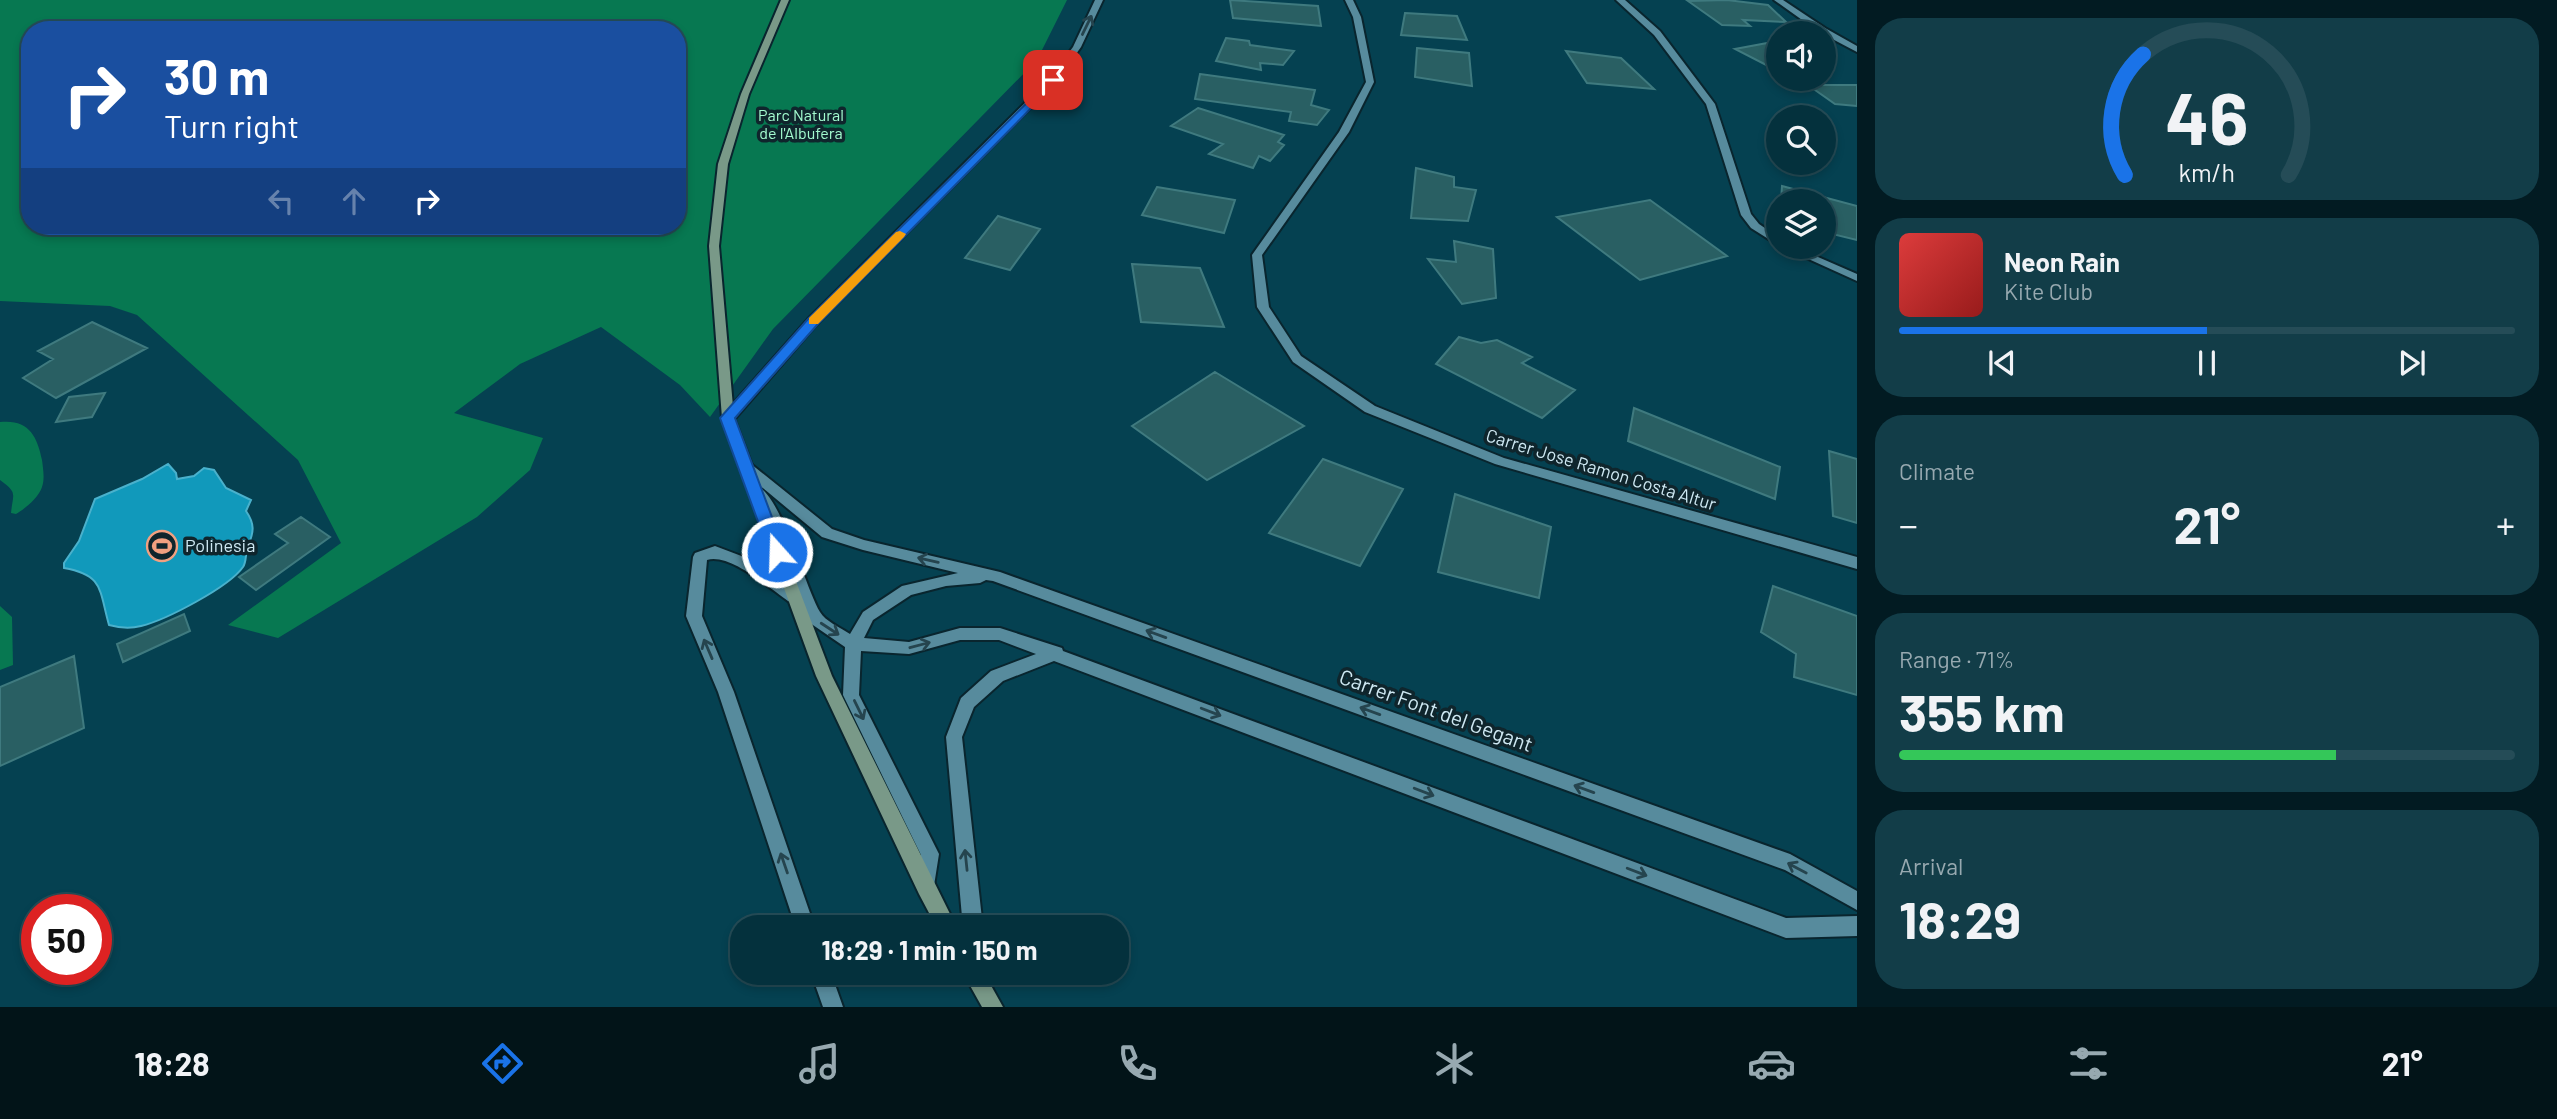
<!DOCTYPE html>
<meta charset="utf-8">
<style>
body{margin:0;font-family:Barlow,sans-serif;background:#123d48;color:#f1f3f6;height:100vh;display:flex;flex-direction:column;font-size:26px;white-space:nowrap}
*{box-sizing:border-box;margin:0}
p{font-size:23px;color:#97a9b0}
.icon{flex:none;width:38px;height:38px;fill:none;stroke:currentColor;stroke-width:2;stroke-linecap:round;stroke-linejoin:round}
.map{position:relative;flex:1;overflow:hidden}
.details{display:flex;flex-direction:column;gap:18px;padding:18px;background:#021b22;width:700px}
.details>*{flex:none}
.top-card{position:absolute;left:21px;top:21px;width:665px;height:214px;border-radius:28px;box-shadow:0 4px 10px #0003,0 0 0 2px #254c57;background:#1a4fa0;color:#fff;overflow:hidden}
.controls{position:absolute;left:1766px;top:21px;display:grid;gap:14px}
.controls a{display:grid;place-items:center;width:70px;height:70px;border-radius:50%;background:#04313d;box-shadow:0 4px 10px #0003,0 0 0 2px #254c57;font-size:35px}
.speed{position:absolute;left:21px;top:894px;display:flex;gap:14px;font-size:35px;font-weight:700;text-align:center}
.speed>*{display:grid;place-content:center;width:91px;height:91px;border-radius:50%;background:#04313d;box-shadow:0 4px 10px #0003,0 0 0 2px #254c57;line-height:1}
.speed .limit{border:10px solid #d22;background:#fff;color:#111}
.pin{position:absolute;display:grid;place-items:center;width:60px;height:60px;color:#fff;margin:-30px;border-radius:14px;box-shadow:0 4px 10px #0006}
.me{position:absolute;width:77px;margin:-38px;rotate:340deg;stroke-linejoin:round;filter:drop-shadow(0 0 5px #0008)}
.turn{display:flex;align-items:center;gap:24px;height:147px;padding:0 28px;font-size:32px}
.turn .icon{width:91px;height:91px;stroke-width:2.5}
.turn b{display:block;font-size:49px;line-height:60px}
.lanes{display:flex;align-items:center;height:66px;padding:0 28px;background:#0003;justify-content:center;gap:35px;direction:ltr}
.lanes .off{opacity:.35}
.big{font-size:52px;font-weight:700;line-height:1.1}
.details .tile{flex:1;display:flex;flex-direction:column;justify-content:center;gap:10px;min-width:0;padding:0 24px;border-radius:28px;background:#123d48}
.details .dial{align-items:center;gap:0}
.dial svg{height:182px;overflow:visible;fill:none;stroke:#254c57;stroke-width:7;stroke-linecap:round;text-anchor:middle}
.dial text{fill:#f1f3f6;stroke:none}
.song{display:flex;align-items:center;gap:21px}
.cover{width:84px;height:84px;border-radius:10px;background:linear-gradient(135deg,hsl(0 70% 55%),hsl(0 70% 35%))}
.played{height:7px;border-radius:4px;background:linear-gradient(90deg,#1a73e8 50%,#254c57 50%)}
.keys{display:flex;justify-content:space-around;direction:ltr}
.heat{display:flex;justify-content:space-between;align-items:center;font-size:38px;direction:ltr}
.charge{height:10px;border-radius:5px;background:linear-gradient(90deg,#34c759 71%,#254c57 0)}
.trip{position:absolute;left:730px;top:915px;width:399px;height:70px;border-radius:28px;background:#04313d;box-shadow:0 4px 10px #0003,0 0 0 2px #254c57;font-weight:700;line-height:70px;text-align:center}
.dock{display:flex;height:112px;justify-content:space-around;align-items:center;background:#021418;color:#97a9b0}
.dock .icon{width:49px;height:49px}
.dock .selected{color:#1a73e8}
.dock b{font-size:32px;color:#f1f3f6}
main{display:flex;flex:1;min-height:0}
.map>svg:first-child{display:block}
</style>
<main>
<div class="map">
<svg width="1857" height="1007" viewBox="0 0 1857 1007">
<rect width="100%" height="100%" fill="#054151"/>
<path fill="#077851" fill-rule="evenodd" d="M 0,0 L 1067,0 L 1037,60 L 773,329 L 710,417 L 680,385 L 601,327 L 520,364 L 454,413 L 543,438 L 530,470 L 477,517 L 278,638 L 228,625 L 341,543 L 298,460 L 137,315 L 110,306 L 0,301 ZM 30,30 L 677,30 L 677,226 L 30,226 Z
M 0,422 C 28,419 37,435 42,460 C 43,468 45,479 42,487 C 39,497 25,509 16,514 L 11,513 C 13,493 18,493 0,480 Z
M 0,606 L 12,617 L 13,665 L 0,670 Z"/>
<path fill="#19b" stroke="#4ab1cc" stroke-width="2" d="M 168,464 L 176,473 L 177,479 L 194,476 L 204,468 L 214,470 L 226,488 L 251,500 L 246,511 C 255,524 254,532 248,546 C 245,553 247,561 243,567 C 229,587 166,620 141,626 C 129,629 120,628 109,625 C 99,590 104,575 64,568 L 64,563 L 79,541 L 95,499 L 142,479 Z"/>
<path fill="#295f63" stroke="#3f7a7f" stroke-width="2" d="M 1230,0 L 1318,6 L 1321,26 L 1233,18 Z
M 1727,0 L 1768,5 L 1786,22 L 1743,20 L 1750,26 L 1722,25 L 1688,1 Z
M 1405,13 L 1457,16 L 1467,40 L 1401,35 Z
M 1226,38 L 1249,41 L 1250,45 L 1294,51 L 1283,65 L 1260,63 L 1261,70 L 1216,61 Z
M 1778,41 L 1778,71 L 1735,49 Z
M 1417,48 L 1469,53 L 1472,86 L 1415,77 Z
M 1566,51 L 1621,58 L 1654,89 L 1587,83 Z
M 1200,74 L 1315,90 L 1311,105 L 1329,110 L 1317,125 L 1289,121 L 1291,112 L 1195,99 Z
M 1808,85 L 1857,85 L 1857,106 L 1835,104 Z
M 1198,108 L 1284,135 L 1278,142 L 1284,145 L 1270,161 L 1259,156 L 1253,168 L 1209,154 L 1223,144 L 1171,126 Z
M 1416,168 L 1454,177 L 1454,187 L 1476,190 L 1468,221 L 1411,218 Z
M 1782,186 L 1857,206 L 1857,240 L 1824,232 L 1824,201 L 1781,201 Z
M 1157,187 L 1235,200 L 1224,233 L 1142,215 Z
M 1650,200 L 1727,256 L 1640,280 L 1557,217 Z
M 998,216 L 1040,229 L 1010,270 L 965,258 Z
M 1454,241 L 1493,249 L 1496,298 L 1462,304 L 1428,259 L 1456,262 Z
M 1132,264 L 1200,268 L 1224,327 L 1141,322 Z
M 92,322 L 147,348 L 56,398 L 23,378 L 53,359 L 38,351 Z
M 1459,337 L 1481,343 L 1497,340 L 1532,357 L 1522,363 L 1575,390 L 1542,418 L 1436,364 Z
M 1215,372 L 1304,426 L 1207,480 L 1132,426 Z
M 105,393 L 92,417 L 56,422 L 69,397 Z
M 1634,408 L 1780,467 L 1775,499 L 1628,441 Z
M 1829,451 L 1857,459 L 1857,523 L 1833,516 Z
M 1323,459 L 1403,489 L 1360,566 L 1269,533 Z
M 1455,494 L 1551,527 L 1539,598 L 1438,572 Z
M 301,517 L 330,537 L 256,590 L 239,577 L 288,543 L 275,534 Z
M 1773,586 L 1857,616 L 1857,695 L 1794,677 L 1796,654 L 1761,632 Z
M 184,614 L 190,631 L 123,662 L 117,644 Z
M 74,656 L 84,728 L 0,766 L 0,687 Z"/>
<g fill="none" stroke-linecap="round" stroke-linejoin="round">
<g stroke="#09252e" stroke-width="4">
<path id="service" d="M 715,546 L 752,560 L 798,593 L 801,597 L 798,601 L 793,603 L 788,601 C 769,588 730,553 707,560 L 702,616 L 734,692 L 815,928 L 796,928 L 718,692 L 686,616 L 693,557 L 695,553 Z
M 811,973 L 831,973 L 843,1007 L 823,1007 Z"/>
</g>
<g stroke="#09252e" stroke-width="4">
<path id="minor" d="M 1345,0 L 1353,0 L 1361,17 L 1374,82 L 1349,132 L 1262,255 L 1269,307 L 1301,356 L 1375,406 L 1504,458 L 1857,557 L 1857,569 L 1495,464 L 1365,412 L 1293,362 L 1257,307 L 1252,255 L 1339,132 L 1366,82 L 1353,17 Z
M 1616,0 L 1625,0 L 1660,31 L 1715,104 L 1751,214 L 1759,224 L 1778,237 L 1778,245 L 1751,228 L 1741,215 L 1706,104 L 1654,35 Z
M 1774,0 L 1783,0 L 1825,28 L 1857,46 L 1857,52 L 1819,32 Z
M 1782,247 L 1795,247 L 1857,274 L 1857,281 Z
M 746,462 L 751,464 L 832,529 L 864,540 L 1000,572 L 1790,854 L 1857,891 L 1857,910 L 1785,870 L 993,581 L 986,580 L 980,583 L 946,586 L 911,595 L 873,620 L 864,638 L 909,642 L 960,628 L 1000,628 L 1062,648 L 1063,651 L 1786,918 L 1857,916 L 1857,936 L 1786,938 L 1054,661 L 1003,681 L 974,707 L 962,737 L 983,928 L 963,928 L 946,737 L 961,698 L 991,671 L 1036,654 L 999,640 L 960,640 L 909,654 L 861,651 L 859,695 L 939,854 L 933,892 L 926,895 L 919,892 L 917,886 L 921,855 L 843,695 L 845,647 L 810,623 L 764,513 L 751,492 L 758,487 C 780,494 806,589 820,612 C 825,621 841,628 850,634 L 863,612 L 902,586 L 958,573 L 863,550 L 822,537 L 741,470 L 739,467 L 741,464 Z"/>
</g>
<g stroke="#09252e" stroke-width="4">
<path id="tertiary" d="M 1095,0 L 1103,0 L 1081,47 L 1056,82 L 816,325 L 733,421 L 723,421 L 722,418 L 723,415 L 808,319 L 1050,78 L 1073,47 Z"/>
</g>
<g stroke="#09252e" stroke-width="4">
<path id="secondary" d="M 781,0 L 789,0 L 749,94 L 728,164 L 719,246 L 734,418 L 832,676 L 957,928 L 937,928 L 919,894 L 816,676 L 722,418 L 709,246 L 718,164 L 741,94 Z
M 963,973 L 984,973 L 1003,1007 L 982,1007 Z"/>
</g>
<use href="#service" fill="#578b9d" fill-rule="evenodd"/>
<use href="#minor" fill="#578b9d" fill-rule="evenodd"/>
<use href="#tertiary" fill="#578b9d" fill-rule="evenodd"/>
<use href="#secondary" fill="#799988" fill-rule="evenodd"/>
</g>
<defs><path id="oneway-shaft" d="M-6 0H5M1.5-3L5.5 0L1.5 3" fill="none" stroke-width="1.6" stroke-linecap="round" stroke-linejoin="round" transform="scale(1.75)"/></defs>
<g stroke="#25444e">
<use href="#oneway-shaft" transform="translate(1087 25) rotate(-64)"/>
<use href="#oneway-shaft" transform="translate(928 560) rotate(-167)"/>
<use href="#oneway-shaft" transform="translate(830 629) rotate(33)"/>
<use href="#oneway-shaft" transform="translate(1156 634) rotate(-160)"/>
<use href="#oneway-shaft" transform="translate(920 645) rotate(-15)"/>
<use href="#oneway-shaft" transform="translate(708 649) rotate(-113)"/>
<use href="#oneway-shaft" transform="translate(859 710) rotate(64)"/>
<use href="#oneway-shaft" transform="translate(1370 711) rotate(-160)"/>
<use href="#oneway-shaft" transform="translate(1211 712) rotate(21)"/>
<use href="#oneway-shaft" transform="translate(1584 789) rotate(-160)"/>
<use href="#oneway-shaft" transform="translate(1424 792) rotate(21)"/>
<use href="#oneway-shaft" transform="translate(966 860) rotate(-96)"/>
<use href="#oneway-shaft" transform="translate(784 863) rotate(-109)"/>
<use href="#oneway-shaft" transform="translate(1797 868) rotate(-152)"/>
<use href="#oneway-shaft" transform="translate(1637 872) rotate(21)"/>
</g>
<path fill="#1a73e8" stroke="#114b97" stroke-width="2" d="M 1053,77 L 1058,80 L 1057,82 L 817,325 L 735,418 L 785,552 L 777,559 L 771,557 L 720,418 L 808,319 Z"/>
<path fill="#f59e0b" d="M 900,231 L 906,234 L 904,237 L 818,324 L 809,324 L 809,318 L 896,232 Z"/>
<defs>
<g id="stadium-ring" transform="scale(1.575)"><circle r="9.5" fill="#0f252c" stroke="#f2a080" stroke-width="1.5"/><path d="M0-5a6.5 5 0 1 0 0 10a6.5 5 0 1 0 0-10ZM-3.5-1.8h7v3.6h-7Z" fill="#f2a080"/></g>
</defs>
<g fill-rule="evenodd">
<use href="#stadium-ring" x="162" y="546"/>
</g>
<g text-anchor="middle" stroke-width="7" stroke-linejoin="round" paint-order="stroke">
<g font-size="16" fill="#a3facf" stroke="#0f252c">
<text x="801" y="121">Parc Natural<tspan x="801" dy="18">de l'Albufera</tspan></text>
</g>
<g font-size="18" fill="#cfe9f3" stroke="#0f252c">
<text transform="translate(1601 470) rotate(17)" y="6">Carrer Jose Ramon Costa Altur</text>
</g>
<g font-size="18" fill="#cfe9f3" stroke="#0f252c" text-anchor="start">
<text x="185" y="552">Polinesia</text>
</g>
<g font-size="21" fill="#cfe9f3" stroke="#0f252c">
<text transform="translate(1436 711) rotate(20)" y="7">Carrer Font del Gegant</text>
</g>
</g>
</svg>
<div class="controls">
<a><svg class="icon" aria-label="sound" viewBox="0 0 24 24"><path d="M4 9h4l5-4v14l-5-4H4zM17 9q2 3 0 6"/></svg></a>
<a><svg class="icon" aria-label="search" viewBox="0 0 24 24"><circle cx="10" cy="10" r="6"/><path d="M15 15l6 6"/></svg></a>
<a><svg class="icon" aria-label="layers" viewBox="0 0 24 24"><path d="M12 4l9 5-9 5-9-5zM3 14l9 5 9-5"/></svg></a>
</div>
<div class="speed"><div class="limit">50</div></div>
<div class="pin" style="left:1053px;top:80px;background:#d93025"><svg class="icon" aria-label="arrive" viewBox="0 0 24 24"><path d="M6 21V4h12l-3 4 3 4H6"/></svg></div>
<svg class="me" style="left:777px;top:552px" viewBox="-20 -20 40 40"><circle r="17" fill="#1a73e8" stroke="#fff" stroke-width="3"/><path d="M0-11L8 9 0 5-8 9z" fill="#fff"/></svg>
<div class="trip">18:29 · 1 min · 150 m</div>
<div class="top-card">
<div class="turn"><svg class="icon" aria-label="right" viewBox="0 0 24 24"><path d="M7 20v-9h11M14 6l5 5-5 5"/></svg><div><b>30 m</b>Turn right</div></div>
<div class="lanes"><svg class="icon off" aria-label="left" viewBox="0 0 24 24"><path d="M17 20v-9H6M10 6l-5 5 5 5"/></svg><svg class="icon off" aria-label="ahead" viewBox="0 0 24 24"><path d="M12 20V5M6 11l6-6 6 6"/></svg><svg class="icon" aria-label="right" viewBox="0 0 24 24"><path d="M7 20v-9h11M14 6l5 5-5 5"/></svg></div>
</div>
</div>
<section class="details">
<div class="tile dial"><svg viewBox="0 0 100 80">
<path d="M14 69A42 42 0 1 1 86 69"/>
<path d="M14 69A42 42 0 0 1 22 16" stroke="#1a73e8"/>
<text x="50" y="56" font-size="32" font-weight="700">46</text>
<text x="50" y="72" font-size="11">km/h</text>
</svg></div>
<div class="tile">
<div class="song"><i class="cover"></i><div><b>Neon Rain</b><p>Kite Club</p></div></div>
<div class="played"></div>
<div class="keys"><svg class="icon" aria-label="previous" viewBox="0 0 24 24"><path d="M18 5L8 12l10 7zM5 5v14"/></svg><svg class="icon" aria-label="pause" viewBox="0 0 24 24"><path d="M8 5v14M16 5v14"/></svg><svg class="icon" aria-label="next" viewBox="0 0 24 24"><path d="M6 5l10 7-10 7zM19 5v14"/></svg></div>
</div>
<div class="tile"><p>Climate</p>
<div class="heat"><a>−</a><b class="big">21°</b><a>+</a></div>
</div>
<div class="tile"><p>Range · 71%</p><b class="big">355 km</b><div class="charge"></div></div>
<div class="tile"><p>Arrival</p><b class="big">18:29</b></div>
</section>
</main>
<nav class="dock">
<b>18:28</b>
<svg class="icon selected" aria-label="directions" viewBox="0 0 24 24"><path d="M12 3l9 9-9 9-9-9zM9 14v-3h6M13 9l2 2-2 2"/></svg>
<svg class="icon" aria-label="music" viewBox="0 0 24 24"><path d="M9 18V5l10-2v13"/><circle cx="6" cy="18" r="3"/><circle cx="16" cy="16" r="3"/></svg>
<svg class="icon" aria-label="phone" viewBox="0 0 24 24"><path d="M5 4h4l2 5-3 2q2 4 5 5l2-3 5 2v4C11 20 4 13 5 4z"/></svg>
<svg class="icon" aria-label="climate" viewBox="0 0 24 24"><path d="M12 3v18M4 7l16 10M4 17L20 7"/></svg>
<svg class="icon" aria-label="car" viewBox="0 0 24 24"><path d="M5 17H2v-5l4-1 3-4h7l3 4 3 1v5h-3M9 17h6M6 11h13"/><circle cx="7" cy="17" r="2"/><circle cx="17" cy="17" r="2"/></svg>
<svg class="icon" aria-label="filters" viewBox="0 0 24 24"><path d="M4 7h16M4 17h16"/><circle cx="9" cy="7" r="2"/><circle cx="15" cy="17" r="2"/></svg>
<b>21°</b>
</nav>
